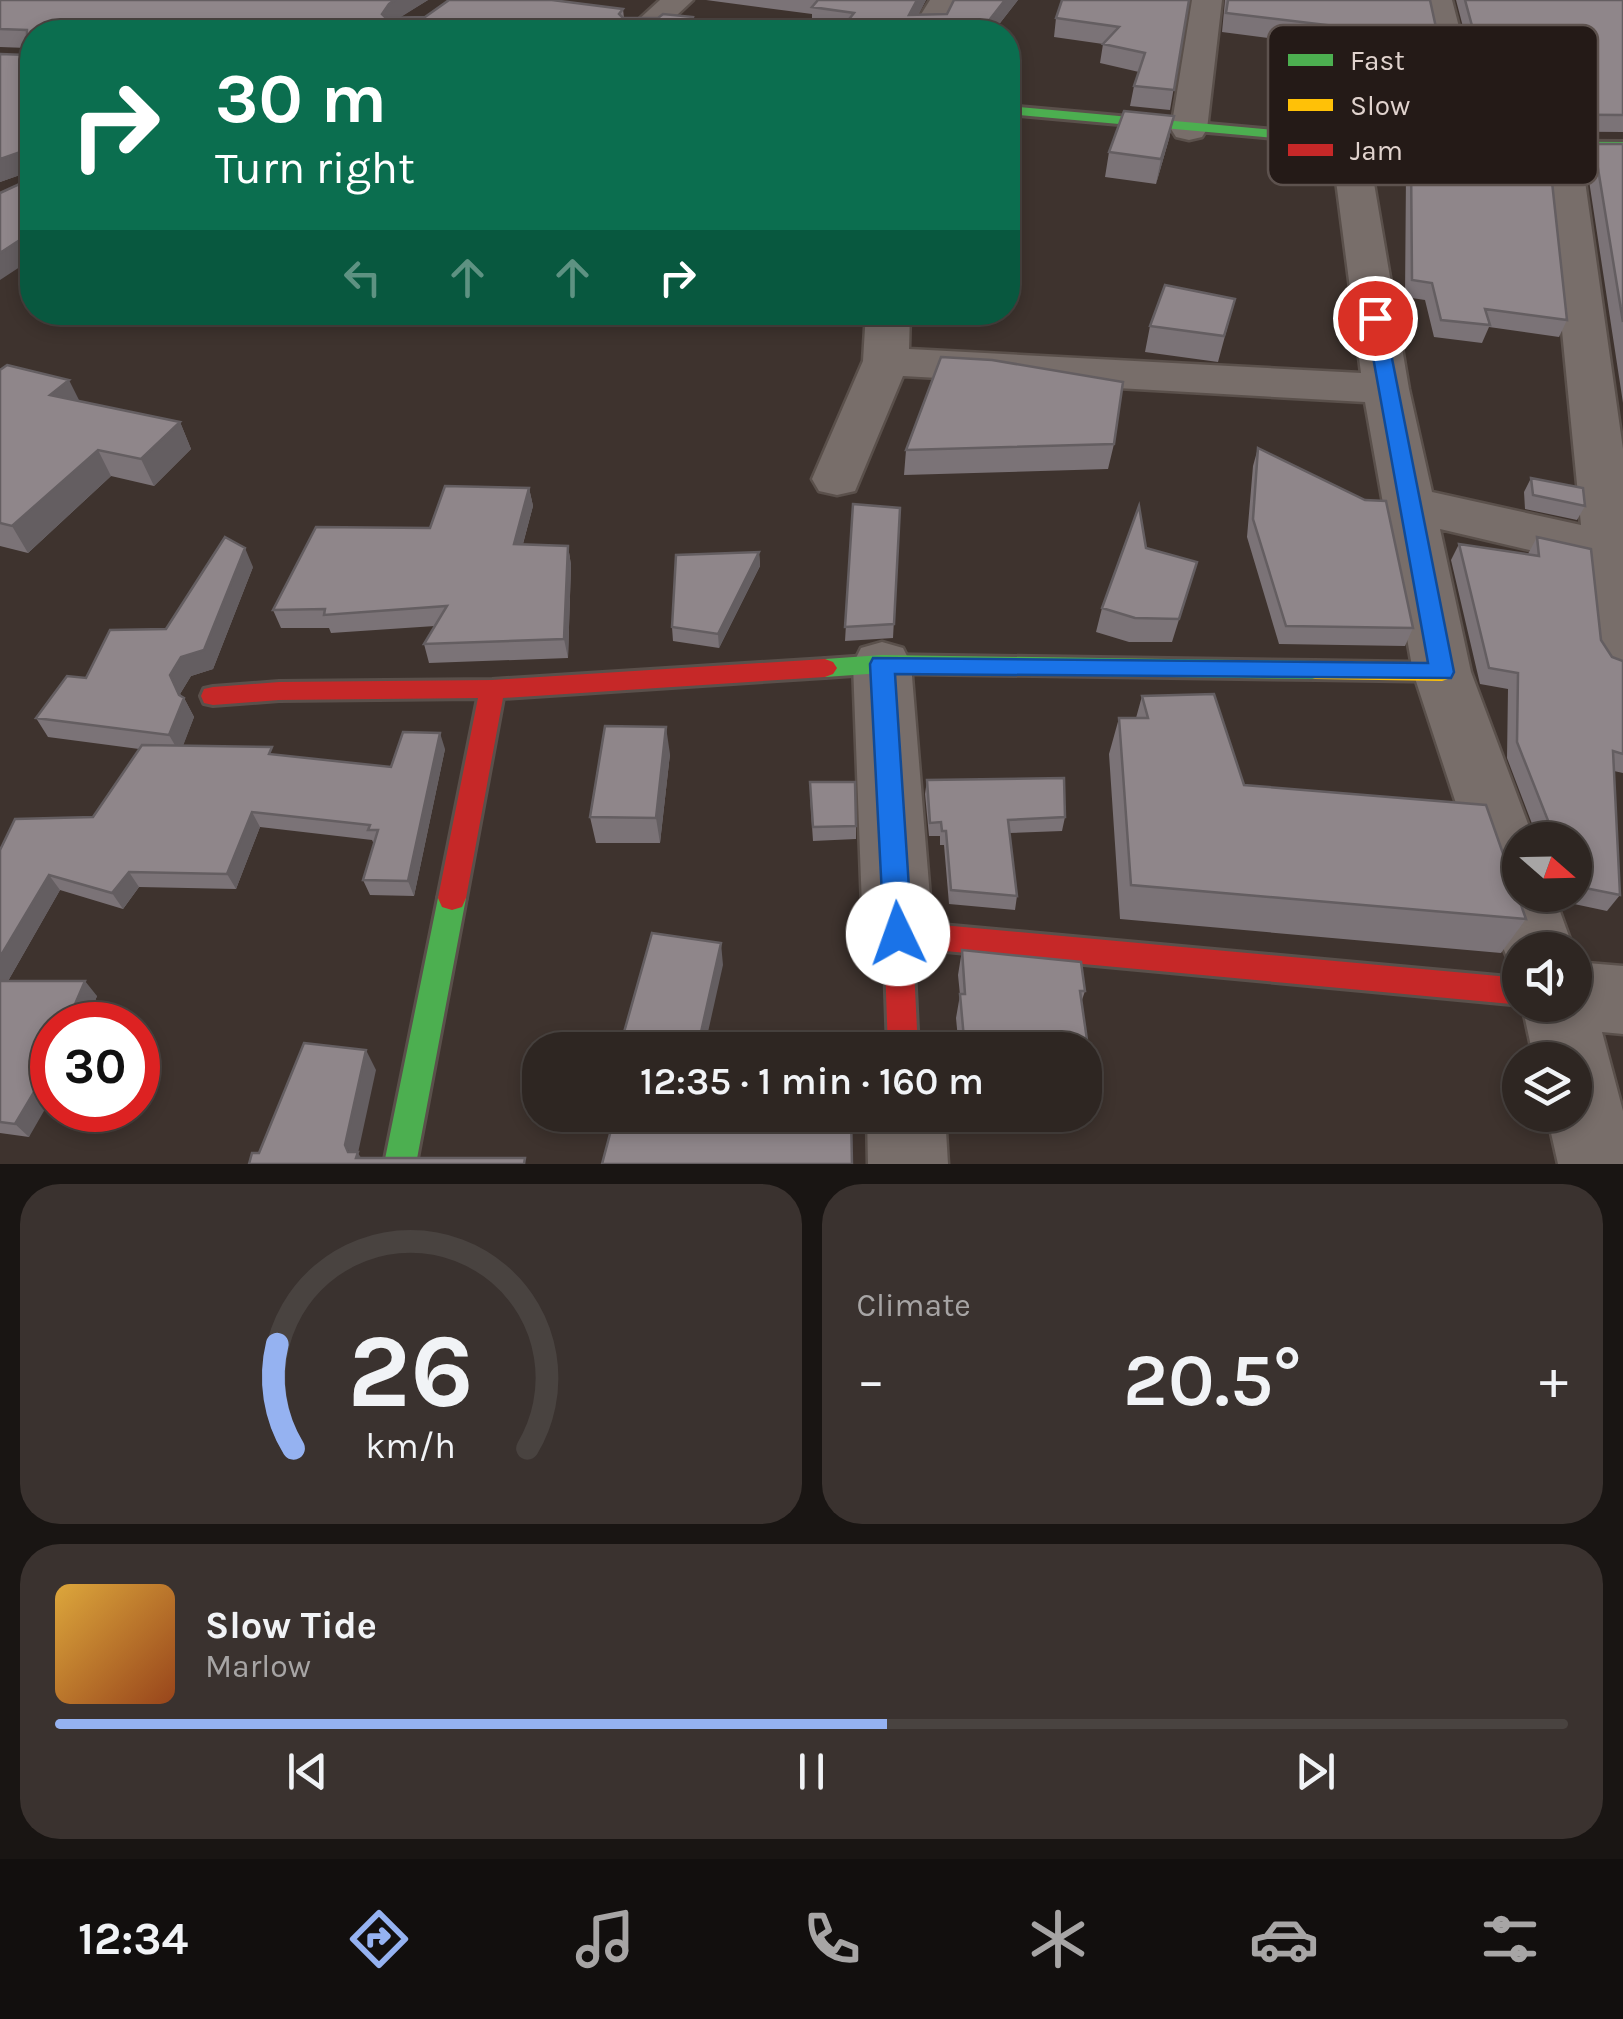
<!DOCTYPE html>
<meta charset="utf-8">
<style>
body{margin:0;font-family:Karla,sans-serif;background:#3a322f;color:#f1f3f6;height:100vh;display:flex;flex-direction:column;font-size:38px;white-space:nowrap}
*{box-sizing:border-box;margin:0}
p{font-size:32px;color:#a7a5a5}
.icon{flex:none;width:55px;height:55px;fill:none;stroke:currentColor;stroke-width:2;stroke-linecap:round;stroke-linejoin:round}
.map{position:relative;height:1164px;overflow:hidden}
.side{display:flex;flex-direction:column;gap:20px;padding:20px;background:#191513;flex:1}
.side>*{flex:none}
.hud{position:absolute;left:20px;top:20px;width:1000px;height:305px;border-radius:40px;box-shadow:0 5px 15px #0003,0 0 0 2px #494340;background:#0b6e4f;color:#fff;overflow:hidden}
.needle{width:65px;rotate:110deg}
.fabs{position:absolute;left:1502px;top:822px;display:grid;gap:20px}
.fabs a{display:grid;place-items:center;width:90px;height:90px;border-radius:50%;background:#2e2622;box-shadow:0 5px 15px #0003,0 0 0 2px #494340;font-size:50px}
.speed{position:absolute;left:30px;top:1002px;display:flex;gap:20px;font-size:50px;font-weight:700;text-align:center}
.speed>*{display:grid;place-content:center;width:130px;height:130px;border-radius:50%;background:#2e2622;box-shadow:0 5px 15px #0003,0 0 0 2px #494340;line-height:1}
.speed .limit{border:15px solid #d22;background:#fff;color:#111}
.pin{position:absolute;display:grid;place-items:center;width:85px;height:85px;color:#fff;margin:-42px;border:5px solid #fff;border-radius:50%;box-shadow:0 2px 10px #0007}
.me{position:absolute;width:110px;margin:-55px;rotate:357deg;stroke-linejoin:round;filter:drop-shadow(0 0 8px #0008)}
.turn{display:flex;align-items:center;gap:35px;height:210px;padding:0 30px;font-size:45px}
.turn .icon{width:130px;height:130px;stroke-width:2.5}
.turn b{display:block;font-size:70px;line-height:85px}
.lanes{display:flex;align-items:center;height:95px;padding:0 30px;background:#0003;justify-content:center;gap:50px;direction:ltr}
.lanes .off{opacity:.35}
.big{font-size:75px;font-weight:600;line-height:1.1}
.side .widget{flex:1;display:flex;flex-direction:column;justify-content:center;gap:15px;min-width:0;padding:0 35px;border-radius:40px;background:#3a322f}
.side .dial{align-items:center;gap:0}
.dial svg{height:260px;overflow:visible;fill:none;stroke:#494340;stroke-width:7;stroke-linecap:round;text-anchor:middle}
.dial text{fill:#f1f3f6;stroke:none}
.song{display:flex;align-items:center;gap:30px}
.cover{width:120px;height:120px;border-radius:15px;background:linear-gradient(135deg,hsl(40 70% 55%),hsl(20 70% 35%))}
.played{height:10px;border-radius:5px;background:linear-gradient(90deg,#95b2f1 55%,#494340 55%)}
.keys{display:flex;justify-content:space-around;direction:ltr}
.heat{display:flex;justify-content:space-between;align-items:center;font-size:55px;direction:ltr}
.side .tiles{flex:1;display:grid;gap:20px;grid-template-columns:1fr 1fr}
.widget:last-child{grid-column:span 2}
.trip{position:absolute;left:522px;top:1032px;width:580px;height:100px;border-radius:40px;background:#2e2622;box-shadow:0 5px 15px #0003,0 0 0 2px #494340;font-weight:600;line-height:100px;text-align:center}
.menu{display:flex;height:160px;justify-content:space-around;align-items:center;background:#120f0e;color:#a7a5a5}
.menu .icon{width:70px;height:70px}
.menu .on{color:#95b2f1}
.menu b{font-size:45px;color:#f1f3f6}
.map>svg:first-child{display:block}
</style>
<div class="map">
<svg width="1623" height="1164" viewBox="0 0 1623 1164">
<rect width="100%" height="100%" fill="#3e332e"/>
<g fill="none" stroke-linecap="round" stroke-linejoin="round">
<g stroke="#5a504b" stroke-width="5">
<path id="street" d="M 660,0 L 693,0 L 659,32 L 625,32 Z
M 930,0 L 960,0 L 942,32 L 910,32 Z
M 1192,0 L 1222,0 L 1207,129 L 1202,137 L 1189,140 L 1176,137 L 1171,129 Z
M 1422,0 L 1452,0 L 1490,146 L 1485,154 L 1472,157 L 1459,154 L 1454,146 Z
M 1349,131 L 1362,134 L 1367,142 L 1409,389 L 1432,492 L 1581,525 L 1544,146 L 1549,138 L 1562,135 L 1575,138 L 1580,146 L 1623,449 L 1623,677 L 1602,670 L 1594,655 L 1585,563 L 1440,529 L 1471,672 L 1534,840 L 1520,840 L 1520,895 L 1554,895 L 1574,950 L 1520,950 L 1520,975 L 1514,973 L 1504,950 L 1413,672 L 1365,402 L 903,376 L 855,491 L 837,495 L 819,491 L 812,479 L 863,361 L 866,312 L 910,312 L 909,349 L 1361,373 L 1331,142 L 1336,134 Z
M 882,642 L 903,648 L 911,664 L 933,934 L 923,956 L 898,965 L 873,956 L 863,934 L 853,664 L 861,648 Z
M 1575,962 L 1623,966 L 1623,1034 L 1602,1032 L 1623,1111 L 1623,1164 L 1558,1164 L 1547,1115 L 1575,1115 L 1575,1060 L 1534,1060 L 1522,1005 L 1575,1005 Z
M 867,1115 L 945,1115 L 948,1164 L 868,1164 Z"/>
</g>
<g stroke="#5a504b" stroke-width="6">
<path id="fast" d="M 1008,106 L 1397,141 L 1623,142 L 1623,152 L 1397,149 L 1008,114 Z
M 882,655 L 1315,661 L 1323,664 L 1327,670 L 1323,676 L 1315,679 L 882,673 L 825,677 L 817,674 L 813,668 L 817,662 L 825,659 Z
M 452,886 L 462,889 L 466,898 L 416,1164 L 384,1164 L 438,898 L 442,889 Z"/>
</g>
<g stroke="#5a504b" stroke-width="6">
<path id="slow" d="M 1315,661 L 1442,663 L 1451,666 L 1454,672 L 1451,678 L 1442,681 L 1315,679 L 1307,676 L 1303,670 L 1307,664 Z"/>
</g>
<g stroke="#5a504b" stroke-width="6">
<path id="jam" d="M 825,659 L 833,662 L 837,668 L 833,674 L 825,677 L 503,698 L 466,898 L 462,907 L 452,910 L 442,907 L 438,898 L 478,698 L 279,700 L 213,705 L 204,703 L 201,696 L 204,689 L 213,687 L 279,682 L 492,680 Z
M 898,921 L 1520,978 L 1522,1005 L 913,948 L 918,1050 L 888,1050 L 884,934 L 888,925 Z"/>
</g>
<use href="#street" fill="#786e6a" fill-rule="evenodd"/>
<use href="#fast" fill="#4caf50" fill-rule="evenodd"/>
<use href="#slow" fill="#ffc107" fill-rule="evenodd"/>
<use href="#jam" fill="#c62828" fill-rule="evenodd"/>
</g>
<path fill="#7b7377" d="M 0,0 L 428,0 L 400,17 L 623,9 L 624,18 L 693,17 L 694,32 L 32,32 L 32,259 L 25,173 L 0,182 L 0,54 L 27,55 L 27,48 L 0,47 Z
M 706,0 L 926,0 L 918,15 L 947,14 L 1018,0 L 993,32 L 839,32 L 840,31 L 812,26 L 812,14 Z
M 1189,0 L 1170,110 L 1130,106 L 1134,86 L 1139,72 L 1100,63 L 1103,44 L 1054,37 L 1056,18 Z
M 1225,0 L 1430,0 L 1454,110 L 1447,131 L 1379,129 L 1380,107 L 1306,95 L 1321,45 L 1222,32 Z
M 1456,0 L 1623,0 L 1623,132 L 1490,131 Z
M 1174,116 L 1169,139 L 1156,184 L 1105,177 L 1109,152 Z
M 1384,142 L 1548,145 L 1567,320 L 1559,337 L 1489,327 L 1482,343 L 1434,337 L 1425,300 L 1405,297 L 1406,173 L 1378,170 L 1379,158 Z
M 1594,144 L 1623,144 L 1623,403 L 1586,161 Z
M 1235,299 L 1218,362 L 1145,352 L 1150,326 Z
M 0,370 L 80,401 L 180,422 L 191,449 L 154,486 L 111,476 L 28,553 L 0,546 Z
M 1114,444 L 1108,469 L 904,475 L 906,450 Z
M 1258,448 L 1413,628 L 1405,646 L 1279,644 L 1247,537 L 1253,466 Z
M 1531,478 L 1585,506 L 1577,520 L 1525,509 L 1524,492 Z
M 529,488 L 533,506 L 523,544 L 568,546 L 571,565 L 568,658 L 429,663 L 424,644 L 435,626 L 331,633 L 329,628 L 281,628 L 273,610 L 430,528 Z
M 853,504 L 900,508 L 893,638 L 845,641 Z
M 1537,537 L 1612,657 L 1623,661 L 1623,773 L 1614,771 L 1620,895 L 1607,911 L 1560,901 L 1556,895 L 1575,895 L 1575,840 L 1526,840 L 1534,829 L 1507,758 L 1508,689 L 1480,684 L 1451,560 L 1459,544 L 1528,554 Z
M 1146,548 L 1197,562 L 1172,642 L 1129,642 L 1096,632 L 1102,608 Z
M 759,552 L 760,566 L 719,648 L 673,641 L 672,627 Z
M 253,567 L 213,669 L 191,676 L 180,694 L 184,698 L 194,717 L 183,745 L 391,767 L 445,749 L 414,896 L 370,895 L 363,880 L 374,844 L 372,840 L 260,827 L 236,889 L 139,887 L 123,909 L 60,890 L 8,981 L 97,996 L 85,1025 L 52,1025 L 29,1137 L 0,1133 L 0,850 L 93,817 L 139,749 L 48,737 L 36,718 L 86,678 L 166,629 Z
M 1142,696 L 1244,785 L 1526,919 L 1501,953 L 1120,919 L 1109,754 L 1119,718 L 1136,718 Z
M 670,754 L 660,843 L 596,843 L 590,817 Z
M 927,780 L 1065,817 L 1062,831 L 1009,833 L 1017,896 L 1015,910 L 949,904 L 944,845 L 940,845 L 940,836 L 929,836 L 925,794 Z
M 810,796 L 856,826 L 856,839 L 813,841 Z
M 962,950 L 1085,991 L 1081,1003 L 1089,1054 L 1085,1065 L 1085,1050 L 959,1050 L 956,1018 L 960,995 L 958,975 Z"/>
<path fill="#645e61" d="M 395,0 L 428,0 L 393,22 L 382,14 L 389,4 Z
M 917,0 L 926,0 L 909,32 L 909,15 Z
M 1005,0 L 1018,0 L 993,32 L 980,32 Z
M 693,17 L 694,32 L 688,32 Z
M 1174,116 L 1169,139 L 1156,184 L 1161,159 Z
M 26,150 L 32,171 L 0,182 L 0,159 Z
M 32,232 L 32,259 L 0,280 L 0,253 Z
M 69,380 L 82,406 L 50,395 Z
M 180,422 L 191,449 L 154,486 L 141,459 Z
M 98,450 L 111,476 L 28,553 L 12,526 Z
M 529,488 L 533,506 L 518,562 L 514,544 Z
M 568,546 L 571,565 L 568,658 L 564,639 Z
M 245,548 L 253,567 L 213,669 L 191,676 L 180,694 L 183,701 L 184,698 L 194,717 L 180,754 L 169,735 L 170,675 Z
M 759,552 L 760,566 L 719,648 L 718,634 Z
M 666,727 L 670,754 L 660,843 L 656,818 Z
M 440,733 L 445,749 L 414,896 L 408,881 Z
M 252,812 L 260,827 L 236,889 L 227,874 Z
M 129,872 L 139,887 L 123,909 L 112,893 Z
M 49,875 L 60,890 L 0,995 L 0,957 Z
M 721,943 L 723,965 L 704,1050 L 697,1050 Z
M 85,981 L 97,996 L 85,1025 L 66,1025 Z
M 366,1050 L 376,1070 L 358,1153 L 365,1164 L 357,1164 L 345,1145 Z
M 52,1056 L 52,1097 L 29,1137 L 15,1124 Z"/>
<path fill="#8f868a" stroke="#645e61" stroke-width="2.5" d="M 0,0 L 395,0 L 389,4 L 382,14 L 386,18 L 425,17 L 449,0 L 552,0 L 623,9 L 619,14 L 623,18 L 658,18 L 663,14 L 693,17 L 688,32 L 32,32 L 32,232 L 0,253 L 0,193 L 24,182 L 26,150 L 0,159 L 0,54 L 27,55 L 27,30 L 0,29 Z
M 818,0 L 917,0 L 909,15 L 947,14 L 954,0 L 1005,0 L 980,32 L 839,32 L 854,13 L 812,7 Z
M 1062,0 L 1189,0 L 1174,90 L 1134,86 L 1145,53 L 1103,44 L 1119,27 L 1056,18 Z
M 1228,0 L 1430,0 L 1454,110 L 1386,108 L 1386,87 L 1312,75 L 1327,25 L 1226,13 Z
M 1465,0 L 1623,0 L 1623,115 L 1496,114 Z
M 1124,111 L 1174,116 L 1161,159 L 1109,152 Z
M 1384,142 L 1548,145 L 1567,320 L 1485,309 L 1490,325 L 1441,320 L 1432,283 L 1412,280 L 1411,157 L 1384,153 Z
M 1594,144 L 1623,144 L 1623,322 Z
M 1165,285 L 1235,299 L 1224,336 L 1150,326 Z
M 941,357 L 992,360 L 1123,382 L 1114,444 L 906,450 Z
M 7,365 L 69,380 L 50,395 L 180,422 L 141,459 L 98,450 L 12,526 L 0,523 L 0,370 Z
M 1258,448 L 1365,500 L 1386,501 L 1413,628 L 1286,626 L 1253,519 Z
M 1531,478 L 1583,488 L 1585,506 L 1533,495 Z
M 445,486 L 529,488 L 514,544 L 568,546 L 564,639 L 424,644 L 447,606 L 324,615 L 325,609 L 273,610 L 316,527 L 430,528 Z
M 853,504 L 900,508 L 894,624 L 845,627 Z
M 1139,506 L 1146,548 L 1197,562 L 1179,619 L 1135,618 L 1102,608 Z
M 225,537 L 245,548 L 204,650 L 181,657 L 170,675 L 179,695 L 184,698 L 169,735 L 36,718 L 67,676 L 86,678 L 110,630 L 166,629 Z
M 1537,537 L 1591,549 L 1601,640 L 1612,657 L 1623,661 L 1623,754 L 1613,751 L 1620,895 L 1575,886 L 1575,840 L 1535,840 L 1535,828 L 1545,828 L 1549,823 L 1517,742 L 1518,673 L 1489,668 L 1459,544 L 1539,556 Z
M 759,552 L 718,634 L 672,627 L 676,555 Z
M 1214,694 L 1244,785 L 1486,805 L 1526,919 L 1131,885 L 1119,718 L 1148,718 L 1142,696 Z
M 605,726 L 666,727 L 656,818 L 590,817 Z
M 403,732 L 440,733 L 408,881 L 363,880 L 378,830 L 368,830 L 370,825 L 252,812 L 227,874 L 129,872 L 112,893 L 49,875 L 0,957 L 0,850 L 15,819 L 93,817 L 142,745 L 272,747 L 269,754 L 391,767 Z
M 1064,778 L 1065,817 L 1008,820 L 1017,896 L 951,890 L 946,831 L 942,831 L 941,822 L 930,823 L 927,780 Z
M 810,782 L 855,782 L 856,826 L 813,827 Z
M 652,933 L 721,943 L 697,1050 L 619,1050 Z
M 962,950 L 1081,962 L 1085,991 L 1080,991 L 1089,1054 L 1085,1054 L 1085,1050 L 965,1050 L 960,994 L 965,994 Z
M 0,981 L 85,981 L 66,1025 L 52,1025 L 52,1056 L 46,1072 L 15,1124 L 0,1122 Z
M 304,1043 L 366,1050 L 345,1145 L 348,1152 L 358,1152 L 356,1158 L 525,1158 L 524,1164 L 249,1164 L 252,1153 L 259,1153 Z
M 615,1115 L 851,1115 L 852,1164 L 602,1164 Z"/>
<path fill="#1a73e8" stroke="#114b97" stroke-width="2.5" d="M 1375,313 L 1384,318 L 1454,672 L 1451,678 L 895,674 L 912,934 L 908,943 L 898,947 L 888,943 L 884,934 L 870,664 L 873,658 L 1428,663 L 1366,318 Z"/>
<rect x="1268" y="25" width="330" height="160" rx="15" fill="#241a17" stroke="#5d524e" stroke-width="2.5"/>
<rect x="1288" y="54" width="45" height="12" fill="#4caf50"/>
<rect x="1288" y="99" width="45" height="12" fill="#ffc107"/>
<rect x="1288" y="144" width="45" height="12" fill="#c62828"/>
<g font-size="28" fill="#e1d3ce">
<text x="1350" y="70">Fast</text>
<text x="1350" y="115">Slow</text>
<text x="1350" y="160">Jam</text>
</g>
</svg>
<div class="fabs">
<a><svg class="needle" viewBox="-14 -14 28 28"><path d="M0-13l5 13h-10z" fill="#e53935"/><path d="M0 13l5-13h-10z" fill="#a7a5a5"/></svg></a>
<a><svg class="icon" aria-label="sound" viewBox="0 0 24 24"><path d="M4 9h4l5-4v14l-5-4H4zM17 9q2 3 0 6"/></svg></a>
<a><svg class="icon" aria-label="layers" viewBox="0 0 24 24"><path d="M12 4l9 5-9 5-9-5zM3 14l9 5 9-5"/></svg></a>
</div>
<div class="speed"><div class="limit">30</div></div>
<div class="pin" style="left:1375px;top:318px;background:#d93025"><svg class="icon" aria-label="arrive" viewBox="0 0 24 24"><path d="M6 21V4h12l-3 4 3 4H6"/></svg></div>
<svg class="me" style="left:898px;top:934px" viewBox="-20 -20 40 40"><circle r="19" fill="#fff"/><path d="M0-13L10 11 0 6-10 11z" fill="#1a73e8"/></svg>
<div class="trip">12:35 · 1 min · 160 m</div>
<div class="hud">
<div class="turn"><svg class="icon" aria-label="right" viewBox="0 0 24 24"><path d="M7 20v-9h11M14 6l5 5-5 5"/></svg><div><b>30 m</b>Turn right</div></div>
<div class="lanes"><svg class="icon off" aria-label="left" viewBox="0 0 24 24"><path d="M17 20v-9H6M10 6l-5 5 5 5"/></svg><svg class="icon off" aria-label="ahead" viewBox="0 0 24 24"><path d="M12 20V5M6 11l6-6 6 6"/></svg><svg class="icon off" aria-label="ahead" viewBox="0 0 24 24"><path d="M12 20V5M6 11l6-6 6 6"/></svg><svg class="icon" aria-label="right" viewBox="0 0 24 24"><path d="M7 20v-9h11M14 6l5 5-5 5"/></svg></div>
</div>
</div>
<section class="side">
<div class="tiles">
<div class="widget dial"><svg viewBox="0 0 100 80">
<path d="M14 69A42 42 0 1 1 86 69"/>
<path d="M14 69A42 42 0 0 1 9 37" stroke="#95b2f1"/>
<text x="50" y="56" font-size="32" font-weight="700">26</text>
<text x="50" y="72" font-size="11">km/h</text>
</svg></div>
<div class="widget"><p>Climate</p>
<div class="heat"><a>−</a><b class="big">20.5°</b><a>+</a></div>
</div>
<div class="widget">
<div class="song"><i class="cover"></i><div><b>Slow Tide</b><p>Marlow</p></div></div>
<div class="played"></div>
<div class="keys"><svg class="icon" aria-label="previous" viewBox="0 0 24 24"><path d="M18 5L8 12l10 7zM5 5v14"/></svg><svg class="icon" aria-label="pause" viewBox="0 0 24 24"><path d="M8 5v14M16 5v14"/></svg><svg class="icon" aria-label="next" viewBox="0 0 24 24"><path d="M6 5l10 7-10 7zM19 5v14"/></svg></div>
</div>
</div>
</section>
<nav class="menu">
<b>12:34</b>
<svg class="icon on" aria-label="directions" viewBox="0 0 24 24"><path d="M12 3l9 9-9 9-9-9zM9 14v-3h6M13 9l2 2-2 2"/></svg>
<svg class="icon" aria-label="music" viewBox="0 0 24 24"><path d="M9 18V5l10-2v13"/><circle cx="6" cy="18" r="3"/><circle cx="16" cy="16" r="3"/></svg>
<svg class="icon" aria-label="phone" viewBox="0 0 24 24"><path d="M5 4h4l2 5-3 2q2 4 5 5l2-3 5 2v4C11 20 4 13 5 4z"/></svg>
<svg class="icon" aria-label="climate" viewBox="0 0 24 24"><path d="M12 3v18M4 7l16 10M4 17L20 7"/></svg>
<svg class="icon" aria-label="car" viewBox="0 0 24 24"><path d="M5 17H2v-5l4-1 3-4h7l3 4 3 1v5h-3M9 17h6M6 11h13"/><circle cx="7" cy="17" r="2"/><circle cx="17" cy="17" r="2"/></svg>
<svg class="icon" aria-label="filters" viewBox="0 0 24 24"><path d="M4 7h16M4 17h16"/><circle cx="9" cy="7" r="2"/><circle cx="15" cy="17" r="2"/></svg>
</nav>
